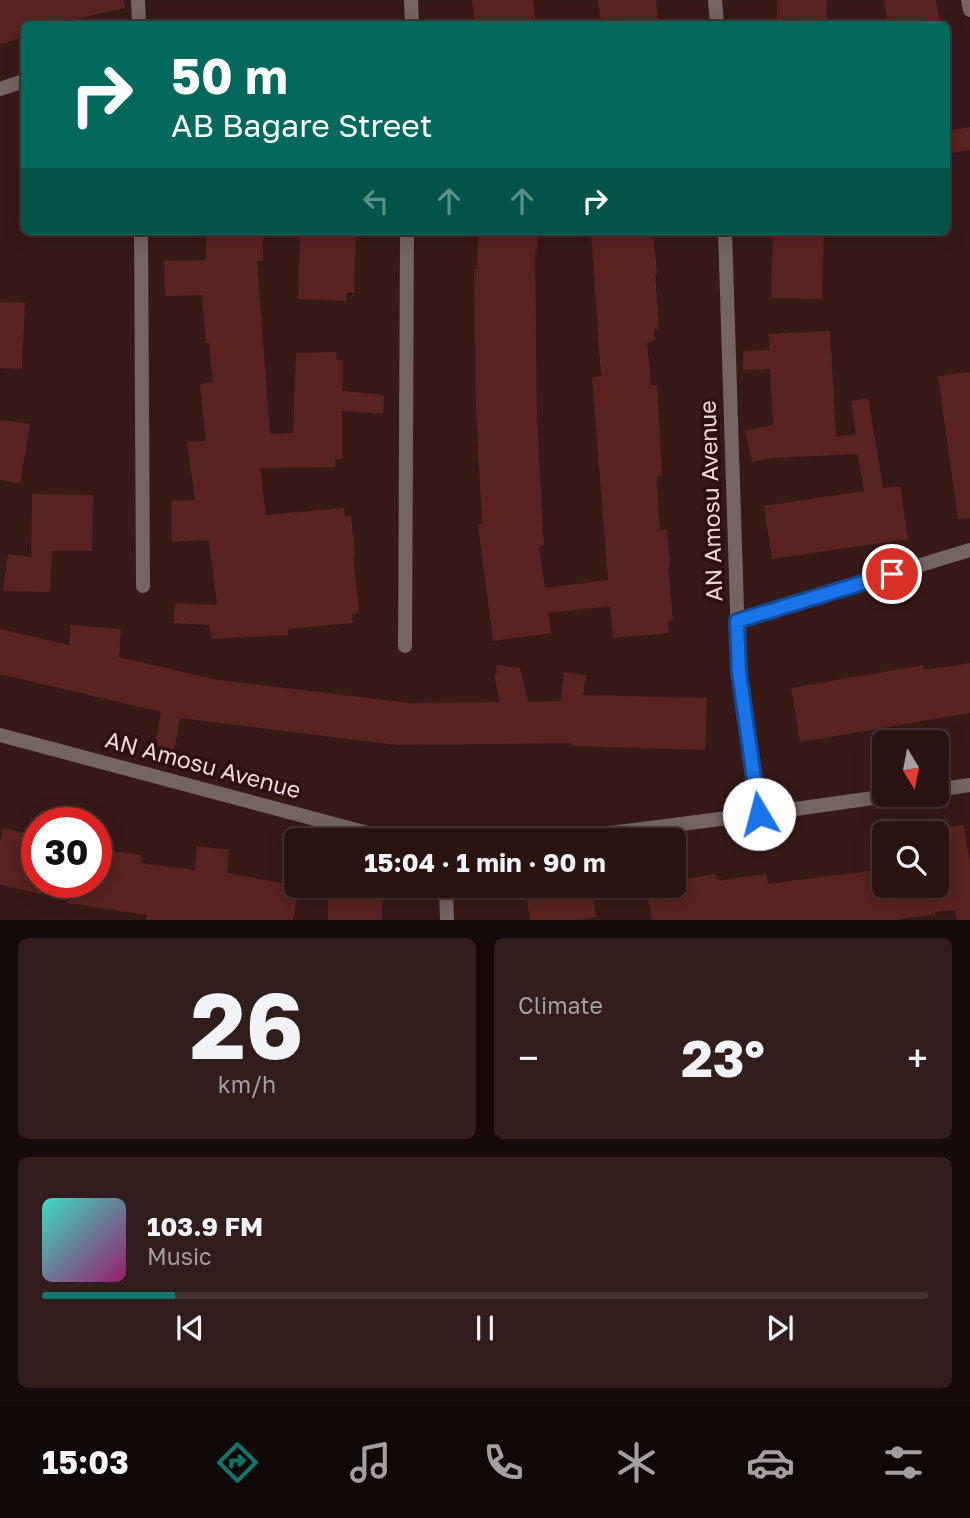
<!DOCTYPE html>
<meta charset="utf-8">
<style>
body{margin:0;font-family:"Golos Text",sans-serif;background:#311d1b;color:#f1f3f6;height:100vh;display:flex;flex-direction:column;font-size:26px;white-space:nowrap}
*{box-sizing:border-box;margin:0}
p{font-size:23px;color:#a59e9f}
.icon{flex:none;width:38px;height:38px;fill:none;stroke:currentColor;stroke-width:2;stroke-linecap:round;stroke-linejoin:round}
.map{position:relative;height:920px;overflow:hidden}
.sheet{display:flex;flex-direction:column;gap:18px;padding:18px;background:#170b0a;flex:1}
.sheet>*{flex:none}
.banner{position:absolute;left:21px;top:21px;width:929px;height:214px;border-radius:10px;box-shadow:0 4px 18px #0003,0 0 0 2px #453332;background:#00695c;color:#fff;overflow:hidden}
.needle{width:46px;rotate:170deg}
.fabs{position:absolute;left:872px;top:730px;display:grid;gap:14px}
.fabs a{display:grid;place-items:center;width:77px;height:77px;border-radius:10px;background:#291412;box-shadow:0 4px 18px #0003,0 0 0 2px #453332;font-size:35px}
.speed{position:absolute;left:21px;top:807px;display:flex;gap:14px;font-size:35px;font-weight:700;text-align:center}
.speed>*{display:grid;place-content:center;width:91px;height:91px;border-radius:50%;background:#291412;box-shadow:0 4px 18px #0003,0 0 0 2px #453332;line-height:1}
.speed .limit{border:10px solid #d22;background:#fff;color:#111}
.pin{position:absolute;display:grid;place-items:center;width:60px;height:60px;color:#fff;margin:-30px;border:4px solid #fff;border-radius:50%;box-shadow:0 2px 7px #0007}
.me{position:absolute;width:77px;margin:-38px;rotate:352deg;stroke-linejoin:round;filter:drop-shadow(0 0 5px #0008)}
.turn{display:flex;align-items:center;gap:24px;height:147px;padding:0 35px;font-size:32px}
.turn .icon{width:91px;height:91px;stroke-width:2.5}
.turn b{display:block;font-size:49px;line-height:60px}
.lanes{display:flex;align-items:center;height:66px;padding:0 35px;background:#0003;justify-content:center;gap:35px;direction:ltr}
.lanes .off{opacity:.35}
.big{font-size:52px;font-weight:700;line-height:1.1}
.sheet .widget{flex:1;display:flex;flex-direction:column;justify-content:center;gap:10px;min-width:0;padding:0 24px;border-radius:10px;background:#311d1b}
.sheet .dial{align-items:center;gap:0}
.dial b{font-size:91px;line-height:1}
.song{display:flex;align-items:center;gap:21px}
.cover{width:84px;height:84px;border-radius:10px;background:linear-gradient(135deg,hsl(170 70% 55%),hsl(320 70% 35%))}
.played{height:7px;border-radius:4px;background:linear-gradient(90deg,#0f766e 15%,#453332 15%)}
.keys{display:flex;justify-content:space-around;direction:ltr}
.heat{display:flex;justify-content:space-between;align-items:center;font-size:38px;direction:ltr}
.sheet .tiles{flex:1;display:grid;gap:18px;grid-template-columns:1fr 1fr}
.widget:last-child{grid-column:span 2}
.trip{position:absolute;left:284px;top:828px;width:402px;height:70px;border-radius:10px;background:#291412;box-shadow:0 4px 18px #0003,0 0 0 2px #453332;font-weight:700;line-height:70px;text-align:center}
.tabs{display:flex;height:112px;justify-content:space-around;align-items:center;background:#100807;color:#a59e9f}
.tabs .icon{width:49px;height:49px}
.tabs .selected{color:#0f766e}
.tabs b{font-size:32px;color:#f1f3f6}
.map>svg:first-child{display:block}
</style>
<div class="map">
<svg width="970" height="920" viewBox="0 0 970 920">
<rect width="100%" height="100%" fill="#371a18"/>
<path fill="#592321" d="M 0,0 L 124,0 L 125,8 L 54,24 L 24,24 L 24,38 L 0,44 Z
M 472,0 L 533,0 L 536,24 L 475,24 Z
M 598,0 L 656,0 L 659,24 L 601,24 Z
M 777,0 L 827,0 L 827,24 L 777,24 Z
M 884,0 L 936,0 L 940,24 L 888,24 Z
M 970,127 L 970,150 L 947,154 L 947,131 Z
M 206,231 L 263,231 L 263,261 L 257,261 L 270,434 L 293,433 L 296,353 L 336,352 L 337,360 L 343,360 L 343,391 L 384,395 L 383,414 L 342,411 L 342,459 L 335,459 L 335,467 L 260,468 L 266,515 L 344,508 L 345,516 L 351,516 L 355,555 L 353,555 L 359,613 L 352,614 L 353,623 L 288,629 L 288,635 L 212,639 L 209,625 L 174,623 L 175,603 L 217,605 L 209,540 L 172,542 L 171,501 L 195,500 L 187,442 L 206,441 L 200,384 L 213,382 L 209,342 L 206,343 L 202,295 L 165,296 L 164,261 L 206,260 Z
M 300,231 L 356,231 L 354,293 L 347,292 L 346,301 L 298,299 Z
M 478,231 L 538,231 L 537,251 L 535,251 L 537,421 L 544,546 L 539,546 L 545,588 L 608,580 L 592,377 L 601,376 L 591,231 L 648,231 L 649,238 L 654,238 L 657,274 L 655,274 L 659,329 L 654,329 L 655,341 L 647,342 L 651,386 L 657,385 L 662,476 L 657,476 L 657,488 L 660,530 L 667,530 L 670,566 L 668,566 L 673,621 L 668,621 L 669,633 L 613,638 L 610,606 L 548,613 L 551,633 L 493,641 L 478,524 L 482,524 L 476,407 L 474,269 L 477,269 Z
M 773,231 L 824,231 L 822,299 L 771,298 Z
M 0,302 L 25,303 L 22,369 L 0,368 Z
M 830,331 L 836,437 L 856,434 L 851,401 L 868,398 L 883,488 L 900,486 L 908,539 L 772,559 L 764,506 L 864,491 L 858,454 L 771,458 L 752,462 L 745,431 L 773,425 L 770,369 L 743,370 L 743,351 L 769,350 L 769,334 Z
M 970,372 L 970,518 L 958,519 L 938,376 Z
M 0,420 L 30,424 L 20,483 L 0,480 Z
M 32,494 L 93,495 L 92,551 L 52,551 L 50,592 L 3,591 L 8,554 L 31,557 Z
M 71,625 L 121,629 L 119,657 L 221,681 L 220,680 L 409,703 L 500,702 L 494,674 L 497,674 L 496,665 L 520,668 L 528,702 L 561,701 L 564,672 L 586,675 L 583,695 L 707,698 L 705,750 L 572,746 L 572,743 L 396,745 L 180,718 L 173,756 L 154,752 L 161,712 L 0,674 L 0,629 L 69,645 Z
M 970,663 L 970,713 L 800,742 L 791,688 L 923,665 L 924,670 Z
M 963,825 L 970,862 L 970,920 L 957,920 L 955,910 L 935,912 L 935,914 L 896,920 L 652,920 L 646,886 L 674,886 L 674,881 L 715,874 L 717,881 L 766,874 L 768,884 L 884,869 L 884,886 L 952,886 L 943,828 Z
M 3,828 L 37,836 L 37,882 L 96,882 L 96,849 L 142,855 L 140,863 L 195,870 L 197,846 L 229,850 L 227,873 L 299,886 L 293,920 L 146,920 L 147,915 L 67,903 L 68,900 L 0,885 L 0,841 Z
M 328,886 L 382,886 L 382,920 L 328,920 Z
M 525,886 L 592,886 L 596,917 L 580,920 L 530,920 Z"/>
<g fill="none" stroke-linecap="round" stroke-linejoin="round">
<path stroke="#746462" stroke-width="14" d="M 138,0 L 139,24
M 411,0 L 412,24
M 715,0 L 717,24
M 968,0 L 970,10
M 0,89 L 24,81
M 141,231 L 143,586
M 737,621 L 970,550
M 405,646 L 407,231
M 0,735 L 394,840
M 936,790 L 970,785
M 759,814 L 902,794
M 556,840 L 759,814 L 739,672 L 725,231
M 446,886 L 447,920"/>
</g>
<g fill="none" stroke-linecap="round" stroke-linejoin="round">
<g stroke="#114b97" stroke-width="18">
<path id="route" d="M 759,814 L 739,672 L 737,621 L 892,574"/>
</g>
<use href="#route" stroke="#1a73e8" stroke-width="12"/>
</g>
<g text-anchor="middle" stroke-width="7" stroke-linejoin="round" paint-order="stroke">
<g font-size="23" fill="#ebd6d4" stroke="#2d100f">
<text transform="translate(711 501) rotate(-92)" y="8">AN Amosu Avenue</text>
<text transform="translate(203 765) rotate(15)" y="8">AN Amosu Avenue</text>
</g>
</g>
</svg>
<div class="fabs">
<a><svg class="needle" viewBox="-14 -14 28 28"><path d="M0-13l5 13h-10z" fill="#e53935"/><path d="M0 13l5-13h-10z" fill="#a59e9f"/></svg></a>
<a><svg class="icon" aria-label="search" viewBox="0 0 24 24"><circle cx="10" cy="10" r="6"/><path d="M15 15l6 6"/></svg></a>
</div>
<div class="speed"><div class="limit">30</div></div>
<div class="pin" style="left:892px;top:574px;background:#d93025"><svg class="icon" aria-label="arrive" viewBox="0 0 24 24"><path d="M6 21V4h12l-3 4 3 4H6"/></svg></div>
<svg class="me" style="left:759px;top:814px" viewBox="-20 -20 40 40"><circle r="19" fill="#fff"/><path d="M0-13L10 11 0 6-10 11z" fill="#1a73e8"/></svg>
<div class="trip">15:04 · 1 min · 90 m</div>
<div class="banner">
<div class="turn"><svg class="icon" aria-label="right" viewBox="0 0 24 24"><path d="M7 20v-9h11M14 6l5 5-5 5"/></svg><div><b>50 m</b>AB Bagare Street</div></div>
<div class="lanes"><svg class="icon off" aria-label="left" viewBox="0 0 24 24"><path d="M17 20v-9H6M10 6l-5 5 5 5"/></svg><svg class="icon off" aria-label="ahead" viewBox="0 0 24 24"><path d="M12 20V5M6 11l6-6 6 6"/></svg><svg class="icon off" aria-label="ahead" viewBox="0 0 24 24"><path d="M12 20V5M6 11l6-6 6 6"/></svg><svg class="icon" aria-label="right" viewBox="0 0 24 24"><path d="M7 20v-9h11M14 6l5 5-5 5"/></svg></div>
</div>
</div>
<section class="sheet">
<div class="tiles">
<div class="widget dial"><b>26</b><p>km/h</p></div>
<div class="widget"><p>Climate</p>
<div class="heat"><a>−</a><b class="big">23°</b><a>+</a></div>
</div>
<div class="widget">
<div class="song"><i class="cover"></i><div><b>103.9 FM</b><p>Music</p></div></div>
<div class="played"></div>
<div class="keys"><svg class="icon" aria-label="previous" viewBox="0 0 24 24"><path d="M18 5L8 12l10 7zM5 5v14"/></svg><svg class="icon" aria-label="pause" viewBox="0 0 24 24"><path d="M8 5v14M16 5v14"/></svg><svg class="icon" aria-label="next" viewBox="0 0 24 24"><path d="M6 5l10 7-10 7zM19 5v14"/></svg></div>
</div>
</div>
</section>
<nav class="tabs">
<b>15:03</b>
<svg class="icon selected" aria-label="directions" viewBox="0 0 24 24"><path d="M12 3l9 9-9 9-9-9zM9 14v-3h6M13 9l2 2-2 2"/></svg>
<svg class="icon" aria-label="music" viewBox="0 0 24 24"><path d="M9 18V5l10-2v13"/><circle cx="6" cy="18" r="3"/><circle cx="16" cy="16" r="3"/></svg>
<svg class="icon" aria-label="phone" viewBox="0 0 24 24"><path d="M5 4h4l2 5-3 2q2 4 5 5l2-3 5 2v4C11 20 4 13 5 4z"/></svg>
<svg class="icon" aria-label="climate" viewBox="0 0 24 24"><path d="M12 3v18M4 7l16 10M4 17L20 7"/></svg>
<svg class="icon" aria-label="car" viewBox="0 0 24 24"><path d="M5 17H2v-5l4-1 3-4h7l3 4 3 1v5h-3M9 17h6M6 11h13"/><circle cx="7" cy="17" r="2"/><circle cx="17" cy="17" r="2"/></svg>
<svg class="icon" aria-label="filters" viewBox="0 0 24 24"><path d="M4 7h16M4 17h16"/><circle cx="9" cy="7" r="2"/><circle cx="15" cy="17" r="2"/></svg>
</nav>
